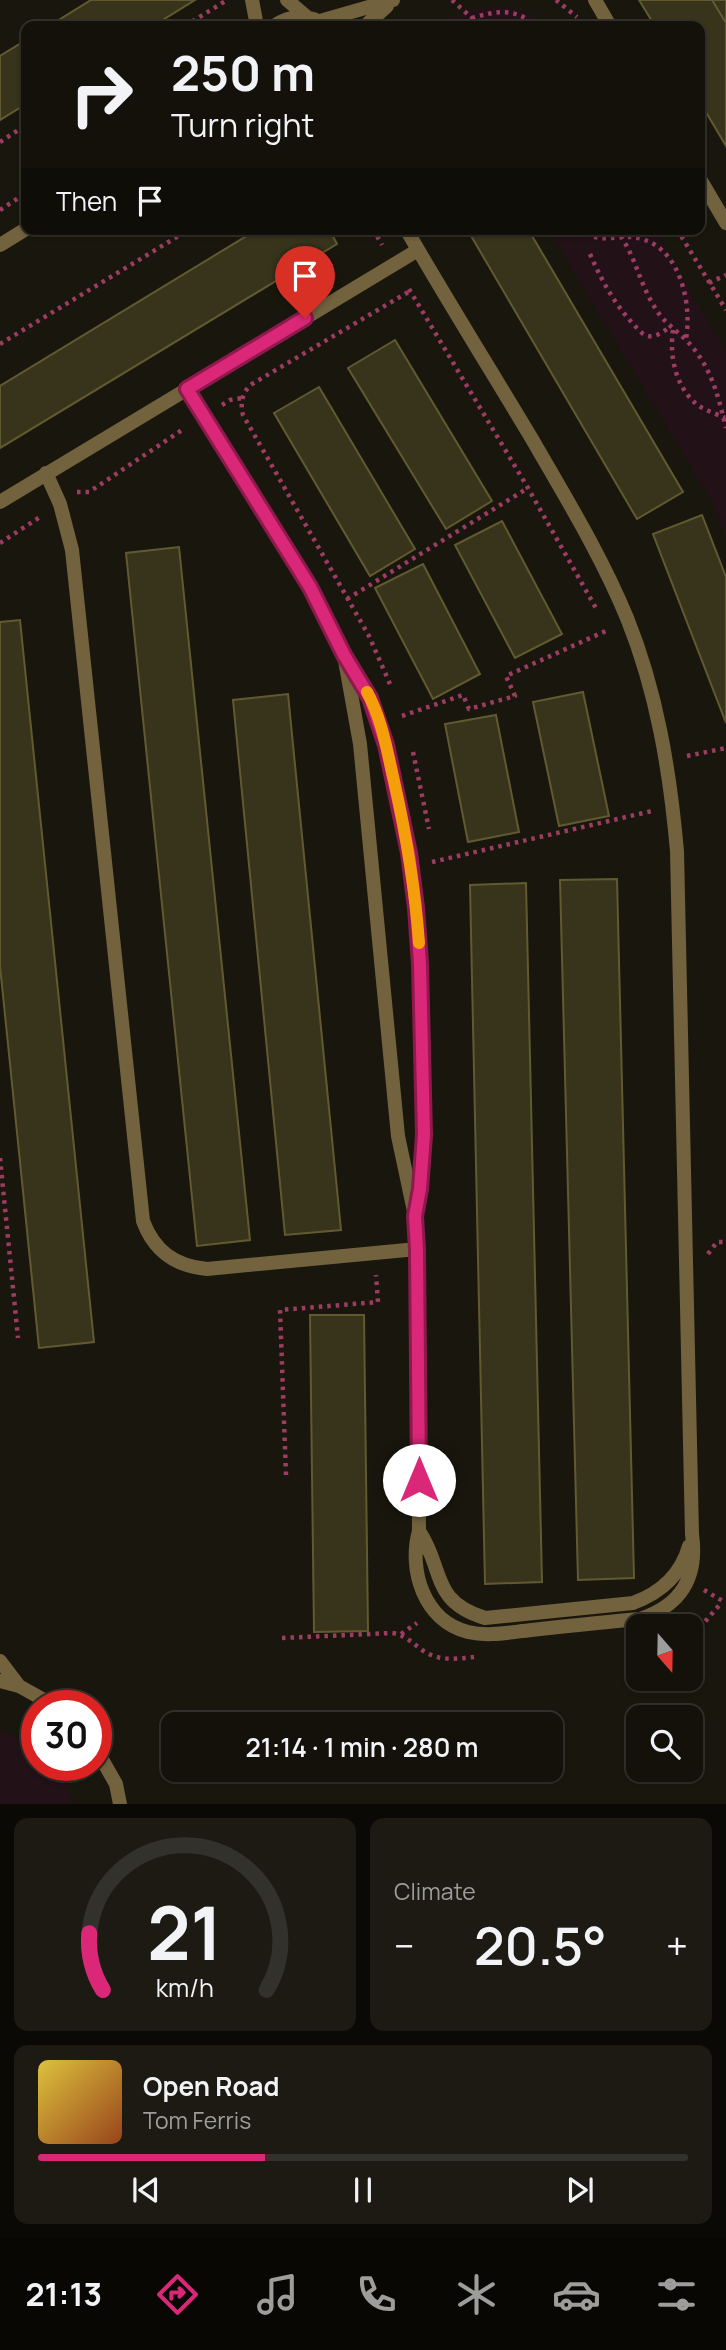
<!DOCTYPE html>
<meta charset="utf-8">
<style>
body{margin:0;font-family:Manrope,sans-serif;background:#1c1a13;color:#f1f3f6;height:100vh;display:flex;flex-direction:column;font-size:26px;white-space:nowrap}
*{box-sizing:border-box;margin:0}
p{font-size:23px;color:#9d9d9c}
.icon{flex:none;width:38px;height:38px;fill:none;stroke:currentColor;stroke-width:2;stroke-linecap:round;stroke-linejoin:round}
.map{position:relative;height:1804px;overflow:hidden}
.side{display:flex;flex-direction:column;gap:14px;padding:14px;background:#0a0906;flex:1}
.side>*{flex:none}
.hud{position:absolute;left:21px;top:21px;width:684px;height:214px;border-radius:14px;box-shadow:0 2px 5px #0004,0 0 0 2px #32312b;background:#13110a;color:#f1f3f6;overflow:hidden}
.needle{width:46px;rotate:160deg}
.tools{position:absolute;left:626px;top:1614px;display:grid;gap:14px}
.tools a{display:grid;place-items:center;width:77px;height:77px;border-radius:14px;background:#13110a;box-shadow:0 2px 5px #0004,0 0 0 2px #32312b;font-size:35px}
.speed{position:absolute;left:21px;top:1690px;display:flex;gap:14px;font-size:35px;font-weight:700;text-align:center}
.speed>*{display:grid;place-content:center;width:91px;height:91px;border-radius:50%;background:#13110a;box-shadow:0 2px 5px #0004,0 0 0 2px #32312b;line-height:1}
.speed .limit{border:10px solid #d22;background:#fff;color:#111}
.pin{position:absolute;display:grid;place-items:center;width:60px;height:60px;color:#fff;margin:-72px -30px;border-radius:50% 50% 50% 0;rotate:-45deg;box-shadow:0 0 7px #0007}
.pin .icon{rotate:45deg}
.me{position:absolute;width:77px;margin:-38px;rotate:0deg;stroke-linejoin:round;filter:drop-shadow(0 0 5px #0008)}
.turn{display:flex;align-items:center;gap:24px;height:147px;padding:0 35px;font-size:32px}
.turn .icon{width:91px;height:91px;stroke-width:2.5}
.turn b{display:block;font-size:49px;line-height:60px}
.then{display:flex;align-items:center;height:66px;padding:0 35px;background:#0003;gap:14px;font-size:26px}
.big{font-size:52px;font-weight:600;line-height:1.1}
.side .widget{flex:1;display:flex;flex-direction:column;justify-content:center;gap:10px;min-width:0;padding:0 24px;border-radius:14px;background:#1c1a13}
.side .dial{align-items:center;gap:0}
.dial svg{height:182px;overflow:visible;fill:none;stroke:#32312b;stroke-width:7;stroke-linecap:round;text-anchor:middle}
.dial text{fill:#f1f3f6;stroke:none}
.song{display:flex;align-items:center;gap:21px}
.cover{width:84px;height:84px;border-radius:10px;background:linear-gradient(135deg,hsl(50 70% 55%),hsl(20 70% 35%))}
.played{height:7px;border-radius:4px;background:linear-gradient(90deg,#db2777 35%,#32312b 35%)}
.keys{display:flex;justify-content:space-around;direction:ltr}
.heat{display:flex;justify-content:space-between;align-items:center;font-size:38px;direction:ltr}
.side .tiles{flex:1;display:grid;gap:14px;grid-template-columns:1fr 1fr}
.widget:last-child{grid-column:span 2}
.trip{position:absolute;left:161px;top:1712px;width:402px;height:70px;border-radius:14px;background:#13110a;box-shadow:0 2px 5px #0004,0 0 0 2px #32312b;font-weight:600;line-height:70px;text-align:center}
.menu{display:flex;height:112px;justify-content:space-around;align-items:center;background:#080704;color:#9d9d9c}
.menu .icon{width:49px;height:49px}
.menu .active{color:#db2777}
.menu b{font-size:32px;color:#f1f3f6}
.map>svg:first-child{display:block}
</style>
<div class="map">
<svg width="726" height="1804" viewBox="0 0 726 1804">
<rect width="100%" height="100%" fill="#19170d"/>
<path fill="#231118" d="M 500,6 L 521,10 L 551,26 L 431,26 C 454,14 474,7 500,6 Z
M 548,229 L 653,229 L 726,352 L 726,537 L 710,498 Z
M 0,1730 L 25,1743 L 37,1753 L 37,1766 L 50,1766 L 66,1786 L 73,1804 L 0,1804 Z"/>
<path fill="#38341c" stroke="#615a31" stroke-width="2" d="M 91,0 L 195,0 L 153,26 L 49,26 Z
M 639,0 L 726,0 L 726,146 L 700,102 L 700,26 L 655,26 Z
M 639,0 L 712,0 L 726,23 L 726,146 L 700,102 L 700,26 L 655,26 Z
M 26,40 L 26,104 L 0,120 L 0,56 Z
M 258,229 L 329,229 L 337,244 L 0,448 L 0,386 Z
M 467,229 L 528,229 L 683,492 L 637,519 Z
M 395,340 L 492,501 L 446,529 L 348,368 Z
M 319,387 L 415,549 L 370,576 L 274,413 Z
M 702,515 L 726,577 L 726,723 L 653,534 Z
M 502,521 L 562,634 L 515,658 L 455,545 Z
M 179,547 L 250,1240 L 197,1246 L 126,553 Z
M 423,564 L 480,674 L 433,699 L 375,588 Z
M 20,620 L 94,1342 L 39,1348 L 0,966 L 0,622 Z
M 583,692 L 609,816 L 559,826 L 533,702 Z
M 288,694 L 341,1230 L 285,1235 L 233,700 Z
M 496,715 L 519,832 L 468,842 L 445,724 Z
M 617,879 L 634,1578 L 578,1580 L 560,880 Z
M 526,883 L 542,1582 L 485,1584 L 470,885 Z
M 310,1315 L 364,1315 L 368,1631 L 314,1632 Z"/>
<g fill="none" stroke-linecap="round" stroke-linejoin="round">
<path stroke="#9d3c63" stroke-width="4.5" stroke-dasharray="3.5 5" stroke-linecap="butt" d="M 452,0 L 472,18 L 492,26
M 556,0 L 577,17
M 185,26 L 227,0
M 468,26 L 472,18 C 496,11 516,7 535,26
M 0,142 L 26,125
M 0,210 L 26,193
M 373,229 L 382,245
M 579,229 C 603,247 618,232 642,239 C 681,250 692,305 686,339
M 616,229 C 636,256 638,280 654,306 C 662,321 675,329 687,341 C 711,366 718,395 726,428
M 677,229 L 726,310
M 590,254 C 603,284 618,310 642,333 C 652,341 661,333 670,327
M 709,283 L 726,275
M 409,289 L 528,488 L 597,610
M 673,330 C 669,357 676,389 699,406 C 707,411 717,414 725,418
M 0,344 L 190,229
M 222,405 L 230,400 L 242,398
M 77,492 L 89,492 L 185,428
M 0,543 L 40,517
M 347,599 L 528,488
M 390,684 L 369,636 L 243,415 C 240,403 242,392 252,384 L 410,291
M 402,716 L 463,695 L 469,709 L 515,696 L 506,676 L 608,630
M 413,752 L 429,829
M 687,756 L 726,748
M 432,862 L 652,811
M 0,1158 L 18,1338
M 708,1254 L 717,1242 L 726,1242
M 286,1475 L 280,1310 L 378,1302 L 376,1275
M 704,1590 L 726,1603
M 691,1630 L 703,1624 L 722,1602
M 401,1634 L 417,1623
M 282,1638 L 392,1633 C 406,1635 413,1644 425,1652 C 440,1661 457,1659 474,1657"/>
<path stroke="#72623e" stroke-width="14" d="M 252,0 L 257,26
M 287,0 L 307,17
M 595,0 L 610,26
M 320,21 L 393,0
M 274,26 C 291,14 310,14 327,26
M 365,26 L 387,6
M 700,179 L 726,223
M 0,245 L 26,229
M 187,389 L 310,587 L 344,655 L 370,698 L 386,745 L 409,853 L 416,908 L 420,964 L 424,1135 L 416,1209
M 46,473 L 60,504 L 72,550 L 143,1221 C 154,1251 175,1266 207,1269 L 417,1249
M 0,502 L 418,250
M 344,655 L 360,744 L 398,1136 L 415,1216 L 417,1249 L 419,1531 C 408,1570 424,1621 468,1632 C 489,1637 511,1632 532,1630 C 568,1626 604,1622 640,1619 C 682,1605 698,1577 692,1534 L 677,851 C 670,772 657,692 627,618 C 601,555 566,498 532,439 C 490,369 447,300 406,229
M 419,1531 C 445,1570 430,1601 485,1618 L 633,1603 C 660,1593 681,1575 689,1546"/>
<path stroke="#72623e" stroke-width="14" d="M 0,1661 L 19,1686
M 0,1681 L 19,1686 L 55,1706
M 96,1749 L 116,1784 L 120,1804"/>
</g>
<g fill="none" stroke-linecap="round" stroke-linejoin="round">
<g stroke="#8e194d" stroke-width="18">
<path id="route" d="M 305,318 L 187,389 L 310,587 L 344,655 L 370,698 L 386,745 L 409,853 L 416,908 L 420,964 L 424,1135 L 420,1189 L 415,1216 L 417,1249 L 419,1480"/>
</g>
<use href="#route" stroke="#db2777" stroke-width="12"/>
<path stroke="#f59e0b" stroke-width="12" d="M 367,692 C 382,719 387,751 394,781 C 406,834 415,888 419,943"/>
</g>
</svg>
<div class="tools">
<a><svg class="needle" viewBox="-14 -14 28 28"><path d="M0-13l5 13h-10z" fill="#e53935"/><path d="M0 13l5-13h-10z" fill="#9d9d9c"/></svg></a>
<a><svg class="icon" aria-label="search" viewBox="0 0 24 24"><circle cx="10" cy="10" r="6"/><path d="M15 15l6 6"/></svg></a>
</div>
<div class="speed"><div class="limit">30</div></div>
<div class="pin" style="left:305px;top:318px;background:#d93025"><svg class="icon" aria-label="arrive" viewBox="0 0 24 24"><path d="M6 21V4h12l-3 4 3 4H6"/></svg></div>
<svg class="me" style="left:419px;top:1480px" viewBox="-20 -20 40 40"><circle r="19" fill="#fff"/><path d="M0-13L10 11 0 6-10 11z" fill="#db2777"/></svg>
<div class="trip">21:14 · 1 min · 280 m</div>
<div class="hud">
<div class="turn"><svg class="icon" aria-label="right" viewBox="0 0 24 24"><path d="M7 20v-9h11M14 6l5 5-5 5"/></svg><div><b>250 m</b>Turn right</div></div>
<div class="then">Then<svg class="icon" aria-label="arrive" viewBox="0 0 24 24"><path d="M6 21V4h12l-3 4 3 4H6"/></svg></div>
</div>
</div>
<section class="side">
<div class="tiles">
<div class="widget dial"><svg viewBox="0 0 100 80">
<path d="M14 69A42 42 0 1 1 86 69"/>
<path d="M14 69A42 42 0 0 1 8 44" stroke="#db2777"/>
<text x="50" y="56" font-size="32" font-weight="700">21</text>
<text x="50" y="72" font-size="11">km/h</text>
</svg></div>
<div class="widget"><p>Climate</p>
<div class="heat"><a>−</a><b class="big">20.5°</b><a>+</a></div>
</div>
<div class="widget">
<div class="song"><i class="cover"></i><div><b>Open Road</b><p>Tom Ferris</p></div></div>
<div class="played"></div>
<div class="keys"><svg class="icon" aria-label="previous" viewBox="0 0 24 24"><path d="M18 5L8 12l10 7zM5 5v14"/></svg><svg class="icon" aria-label="pause" viewBox="0 0 24 24"><path d="M8 5v14M16 5v14"/></svg><svg class="icon" aria-label="next" viewBox="0 0 24 24"><path d="M6 5l10 7-10 7zM19 5v14"/></svg></div>
</div>
</div>
</section>
<nav class="menu">
<b>21:13</b>
<svg class="icon active" aria-label="directions" viewBox="0 0 24 24"><path d="M12 3l9 9-9 9-9-9zM9 14v-3h6M13 9l2 2-2 2"/></svg>
<svg class="icon" aria-label="music" viewBox="0 0 24 24"><path d="M9 18V5l10-2v13"/><circle cx="6" cy="18" r="3"/><circle cx="16" cy="16" r="3"/></svg>
<svg class="icon" aria-label="phone" viewBox="0 0 24 24"><path d="M5 4h4l2 5-3 2q2 4 5 5l2-3 5 2v4C11 20 4 13 5 4z"/></svg>
<svg class="icon" aria-label="climate" viewBox="0 0 24 24"><path d="M12 3v18M4 7l16 10M4 17L20 7"/></svg>
<svg class="icon" aria-label="car" viewBox="0 0 24 24"><path d="M5 17H2v-5l4-1 3-4h7l3 4 3 1v5h-3M9 17h6M6 11h13"/><circle cx="7" cy="17" r="2"/><circle cx="17" cy="17" r="2"/></svg>
<svg class="icon" aria-label="filters" viewBox="0 0 24 24"><path d="M4 7h16M4 17h16"/><circle cx="9" cy="7" r="2"/><circle cx="15" cy="17" r="2"/></svg>
</nav>
